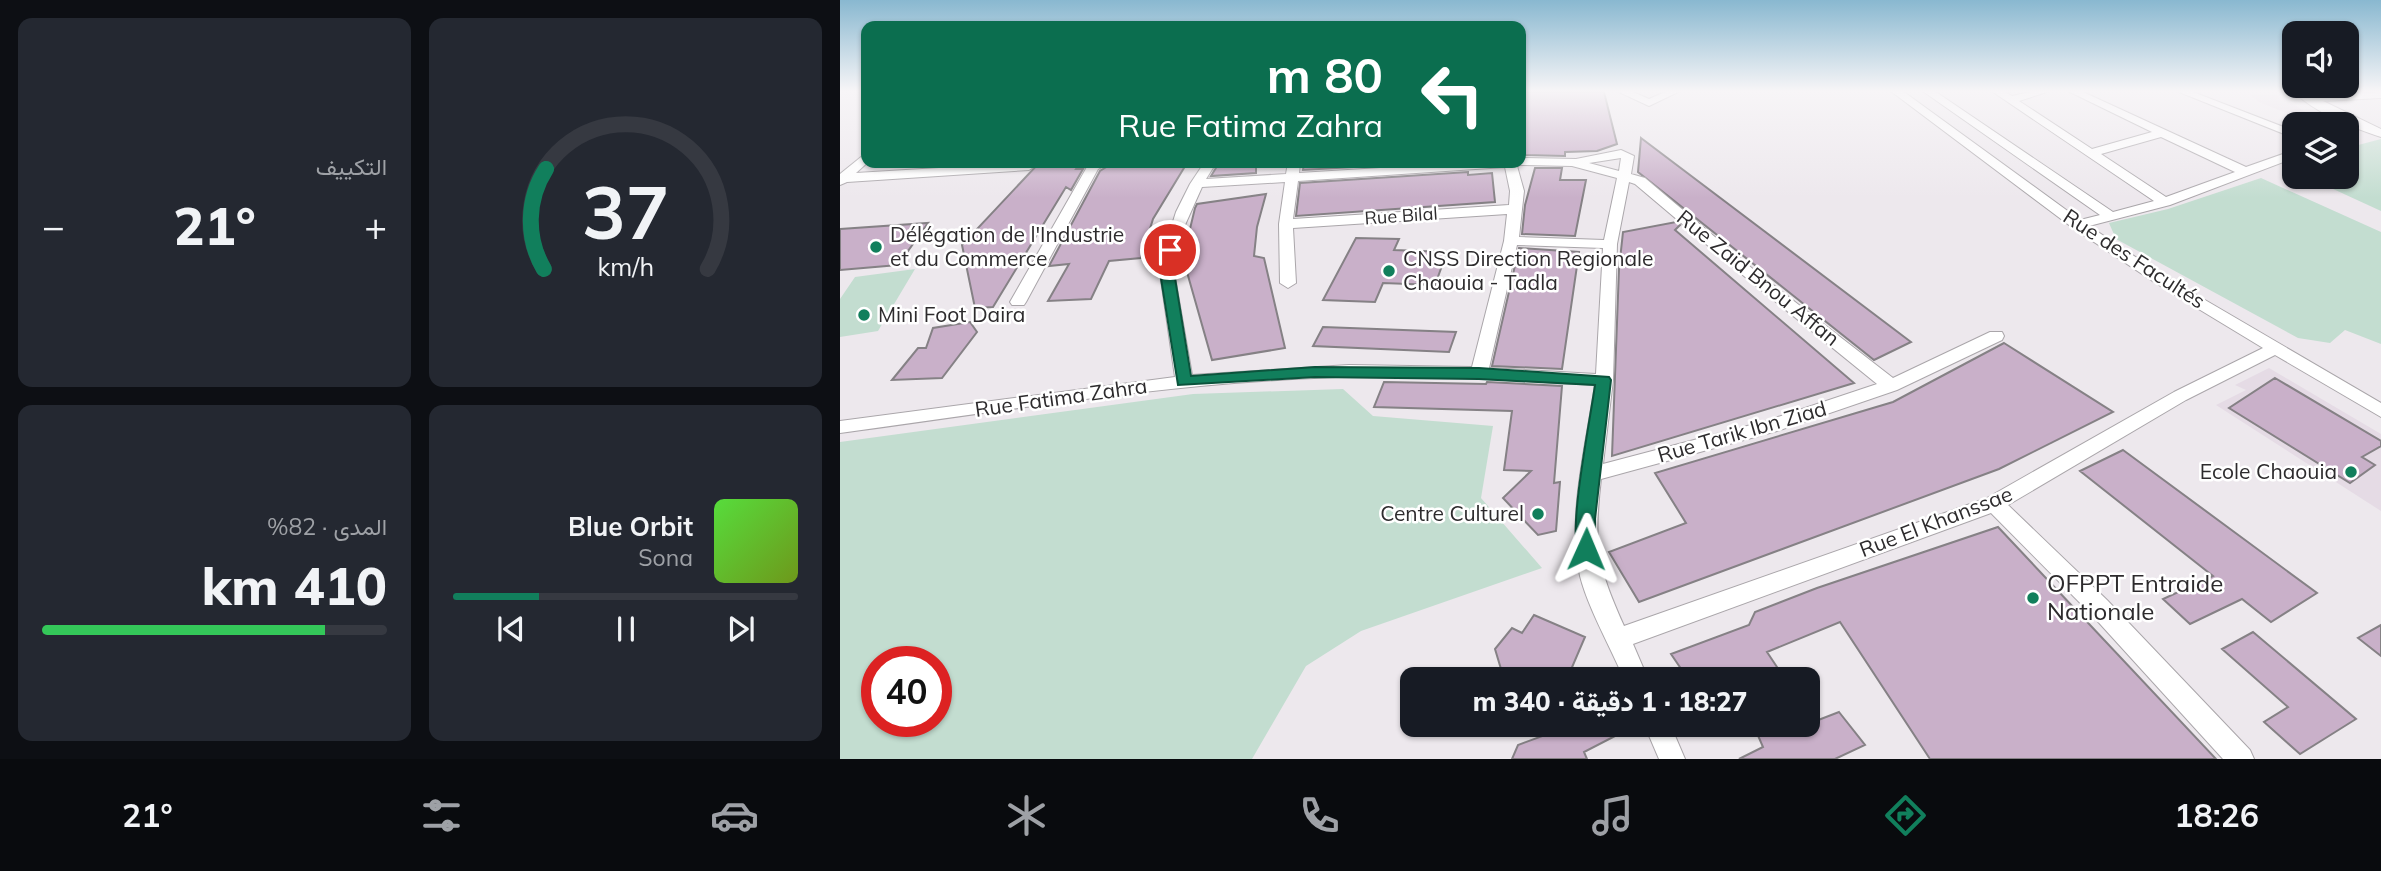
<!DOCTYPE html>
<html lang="ar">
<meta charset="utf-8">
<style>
body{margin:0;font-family:Mulish,Vazirmatn,sans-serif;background:#242831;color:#f1f3f6;direction:rtl;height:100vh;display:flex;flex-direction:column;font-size:26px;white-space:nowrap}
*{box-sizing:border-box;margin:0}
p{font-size:23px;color:#9ea1a6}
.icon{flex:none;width:38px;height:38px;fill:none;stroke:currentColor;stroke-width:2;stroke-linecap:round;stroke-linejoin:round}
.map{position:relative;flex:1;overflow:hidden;direction:ltr}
.drawer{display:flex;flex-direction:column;gap:18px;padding:18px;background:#0d0f14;width:840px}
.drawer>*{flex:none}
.hud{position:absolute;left:21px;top:21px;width:665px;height:147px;border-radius:14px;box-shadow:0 2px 5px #0004;direction:rtl;background:#0b6e4f;color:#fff;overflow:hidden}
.fabs{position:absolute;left:1442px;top:21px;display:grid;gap:14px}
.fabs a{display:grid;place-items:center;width:77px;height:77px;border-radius:14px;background:#171b24;box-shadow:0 2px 5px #0004;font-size:35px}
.speed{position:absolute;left:21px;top:646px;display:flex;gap:14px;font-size:35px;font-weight:700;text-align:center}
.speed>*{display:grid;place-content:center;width:91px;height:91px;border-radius:50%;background:#171b24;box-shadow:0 2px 5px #0004;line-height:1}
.speed .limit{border:10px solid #d22;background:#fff;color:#111}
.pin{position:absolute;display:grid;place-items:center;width:60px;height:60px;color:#fff;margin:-30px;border:4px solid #fff;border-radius:50%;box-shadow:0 2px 7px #0007}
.me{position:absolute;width:77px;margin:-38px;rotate:1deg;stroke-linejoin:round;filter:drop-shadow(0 0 5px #0008)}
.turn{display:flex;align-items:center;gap:24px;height:147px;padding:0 28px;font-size:32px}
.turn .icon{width:91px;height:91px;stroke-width:2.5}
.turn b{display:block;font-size:49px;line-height:60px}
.big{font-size:52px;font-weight:800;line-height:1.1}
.drawer .widget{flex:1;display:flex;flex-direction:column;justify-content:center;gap:10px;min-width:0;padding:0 24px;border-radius:14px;background:#242831}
.drawer .dial{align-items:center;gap:0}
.dial svg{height:182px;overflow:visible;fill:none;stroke:#363941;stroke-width:7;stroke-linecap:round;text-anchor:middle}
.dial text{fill:#f1f3f6;stroke:none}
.song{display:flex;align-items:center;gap:21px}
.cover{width:84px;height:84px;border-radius:10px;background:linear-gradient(135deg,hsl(110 70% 55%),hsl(80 70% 35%))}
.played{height:7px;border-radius:4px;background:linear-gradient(90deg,#117f5c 25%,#363941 25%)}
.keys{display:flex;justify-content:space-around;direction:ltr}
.heat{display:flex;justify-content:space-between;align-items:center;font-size:38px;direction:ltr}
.charge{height:10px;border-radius:5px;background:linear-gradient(90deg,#34c759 82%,#363941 0)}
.drawer .tiles{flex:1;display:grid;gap:18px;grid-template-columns:repeat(2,1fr)}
.trip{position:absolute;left:560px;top:667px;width:420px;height:70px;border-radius:14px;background:#171b24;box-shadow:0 2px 5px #0004;font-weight:800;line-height:70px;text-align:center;direction:rtl}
.tab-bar{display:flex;height:112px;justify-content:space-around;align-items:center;background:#090b0e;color:#9ea1a6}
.tab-bar .icon{width:49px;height:49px}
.tab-bar .active{color:#117f5c}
.tab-bar b{font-size:32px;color:#f1f3f6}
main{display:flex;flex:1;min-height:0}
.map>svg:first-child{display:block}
</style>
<main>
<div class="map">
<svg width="1541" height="759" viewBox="0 0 1541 759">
<rect width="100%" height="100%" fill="#ede8ed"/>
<path fill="#e5dbe5" d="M 1410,95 L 1439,95 L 1467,113 L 1451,115 L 1419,102 Z
M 1429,368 L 1541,434 L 1541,511 L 1376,405 L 1406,390 L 1395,385 Z"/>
<path fill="#c3ddd0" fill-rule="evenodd" d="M 1541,139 L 1541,211 L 1467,177 L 1507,177 L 1507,148 Z
M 1421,178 L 1541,232 L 1541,344 L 1505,330 L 1490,343 L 1458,338 L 1276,239 L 1269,223 L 1328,209 Z
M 75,269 L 38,331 L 0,337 L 0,299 L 15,277 Z
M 503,389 L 533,416 L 653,426 L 641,498 L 702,568 L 521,631 L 466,666 L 412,759 L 0,759 L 0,442 L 353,394 ZM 37,662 L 96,662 L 96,721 L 37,721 Z"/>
<path fill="#c9b0c9" stroke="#858185" stroke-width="2" d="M 681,92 L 764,92 L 777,144 L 757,151 L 725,152 L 725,156 L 685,155 Z
M 801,138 L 1071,342 L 1034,360 L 798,172 Z
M 199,163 L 240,163 L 236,169 L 243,169 L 231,190 L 226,187 L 153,307 L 135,308 L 122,245 Z
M 310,163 L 347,163 L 313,219 L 301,258 L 269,261 L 251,299 L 208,301 L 229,264 L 209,266 L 260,171 L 268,166 Z
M 379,163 L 416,163 L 416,173 L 371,176 Z
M 464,163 L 583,163 L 463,170 Z
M 695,168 L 722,168 L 720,180 L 746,180 L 735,236 L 682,234 L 685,205 Z
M 628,172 L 628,175 L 652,173 L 655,202 L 456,216 L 460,183 Z
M 426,194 L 417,227 L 414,256 L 424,258 L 445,348 L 372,360 L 343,258 L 355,208 L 357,204 Z
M 836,222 L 840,225 L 835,230 L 1014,383 L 772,456 L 779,269 L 783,232 Z
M 88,223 L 58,265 L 0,270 L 0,229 Z
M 516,238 L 559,239 L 554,250 L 607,252 L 595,285 L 543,283 L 535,302 L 483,300 Z
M 679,248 L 739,252 L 722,369 L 652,366 Z
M 130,322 L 137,332 L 102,378 L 52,380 L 78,348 L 86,348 L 93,328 Z
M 483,327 L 616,332 L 609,352 L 473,346 Z
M 1164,343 L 1273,412 L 1159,469 L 799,602 L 769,552 L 846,523 L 815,473 L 1053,402 Z
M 1435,378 L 1541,441 L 1541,446 L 1522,457 L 1535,465 L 1510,483 L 1389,408 Z
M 544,382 L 646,384 L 647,382 L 722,386 L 714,483 L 720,482 L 716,531 L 698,535 L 663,498 L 691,471 L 664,470 L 672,411 L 534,407 Z
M 1283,450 L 1477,593 L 1431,622 L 1402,599 L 1350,624 L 1323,599 L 1373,576 L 1240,471 Z
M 1158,527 L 1376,759 L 1090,759 L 1000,622 L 927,652 L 945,679 L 887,679 L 885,671 L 861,679 L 848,679 L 831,654 L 909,625 L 915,612 L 977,588 Z
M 694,615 L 745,637 L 727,679 L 664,679 L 655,649 L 672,628 L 682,633 Z
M 1541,625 L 1541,656 L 1518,638 Z
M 1413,632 L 1516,719 L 1460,754 L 1424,722 L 1448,707 L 1382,649 Z
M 999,712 L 1025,745 L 995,759 L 899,759 L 923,747 L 913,724 L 968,724 Z
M 735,724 L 775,724 L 779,734 L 744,752 L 747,759 L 672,759 L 678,745 Z"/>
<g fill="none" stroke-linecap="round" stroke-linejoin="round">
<g stroke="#aaa6aa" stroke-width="2">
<path id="minor" d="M 779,92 L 793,92 L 809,99 L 825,92 L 838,92 L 809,106 Z
M 1052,92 L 1064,92 L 1240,220 L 1260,215 L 1084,92 L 1096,92 L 1273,212 L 1314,201 L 1153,92 L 1165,92 L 1172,96 L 1190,92 L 1207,92 L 1179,101 L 1252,149 L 1312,132 L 1230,92 L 1243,92 L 1406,167 L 1454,150 L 1454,158 L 1330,205 L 1249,226 L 1324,276 L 1541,403 L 1541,417 L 1435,355 L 1346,400 L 1168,505 L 1267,600 L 1410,750 L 1414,759 L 1383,759 L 1251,614 L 1151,513 L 793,644 L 808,679 L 784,679 C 771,648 748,608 740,576 C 727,517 746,445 755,385 C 661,380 567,373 474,378 C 315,385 157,412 0,433 L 0,421 L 335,377 L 319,266 L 336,212 L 350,184 L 364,163 L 376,163 L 366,179 L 446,174 L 448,163 L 460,163 L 459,173 L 622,163 L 681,163 L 681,158 L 736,159 L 781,150 L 794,156 L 791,174 L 805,178 L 914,270 L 1053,378 L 1150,332 L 1162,332 L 1164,336 L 1162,340 L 1057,390 L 937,431 L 761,479 C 753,546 757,565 784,626 L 1147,498 L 1334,392 L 1423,348 L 1314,282 L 1233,228 ZM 1321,137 L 1395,172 L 1326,197 L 1261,154 ZM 781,158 L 779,171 L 749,163 ZM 680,165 L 732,166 L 777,178 L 764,240 L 679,237 L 684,191 L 677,166 ZM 665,167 L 670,191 L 669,205 L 453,219 L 458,181 ZM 445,182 L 439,224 L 440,283 L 448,288 L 456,283 L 453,228 L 667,214 L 664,241 L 632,367 L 509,365 L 352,375 L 333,266 L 345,225 L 362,187 ZM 789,182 L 795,184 L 904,276 L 1037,384 L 926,421 L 763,464 L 773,380 L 777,244 ZM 677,245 L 763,248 L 756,374 L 649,368 Z
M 1339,92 L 1353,92 L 1454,131 L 1454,138 Z
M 1454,92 L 1466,92 L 1473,95 L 1541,92 L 1541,98 L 1483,101 L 1541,129 L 1541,137 C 1513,128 1474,112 1454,92 Z
M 26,153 L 27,163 L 16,173 L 181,163 L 191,163 L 195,166 L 189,170 L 7,182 L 0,185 L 0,174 Z
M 253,163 L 269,163 L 258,169 L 186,302 L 184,305 L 172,305 L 170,302 L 247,167 Z
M 804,724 L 830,724 L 845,759 L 819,759 Z"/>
</g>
<use href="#minor" fill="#fff" fill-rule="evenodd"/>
</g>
<linearGradient id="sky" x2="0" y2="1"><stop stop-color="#89b8d0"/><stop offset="0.46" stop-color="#f7f5f7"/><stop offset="1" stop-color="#f7f5f7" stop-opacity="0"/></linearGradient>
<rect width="1541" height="198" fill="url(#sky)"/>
<path fill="#117f5c" stroke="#0b533c" stroke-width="2" d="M 330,246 L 336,250 L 333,266 L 351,376 L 475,367 L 639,368 L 769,377 L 771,380 L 755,519 L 755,549 L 753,554 L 746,556 L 739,554 C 727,532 751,416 755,385 L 639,379 L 475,377 L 338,385 L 319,266 L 323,250 Z"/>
<g fill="#117f5c" stroke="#fff" stroke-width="2.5">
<circle cx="36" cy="247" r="7"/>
<circle cx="549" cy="271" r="7"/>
<circle cx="24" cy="315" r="7"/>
<circle cx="1511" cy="472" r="7"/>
<circle cx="698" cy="514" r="7"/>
<circle cx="1193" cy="598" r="7"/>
</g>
<g text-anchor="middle" stroke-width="5" stroke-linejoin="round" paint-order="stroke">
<g font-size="18" fill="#2d2b2d" stroke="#fff">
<text transform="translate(561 216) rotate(-4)" y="6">Rue Bilal</text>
</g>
<g font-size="21" fill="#2d2b2d" stroke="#fff" text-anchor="start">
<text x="50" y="242">Délégation de l'Industrie<tspan x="50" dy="24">et du Commerce</tspan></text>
<text x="563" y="266">CNSS Direction Regionale<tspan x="563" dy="24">Chaouia - Tadla</tspan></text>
<text x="38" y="322">Mini Foot Daira</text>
<text x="1497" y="479" text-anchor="end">Ecole Chaouia</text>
<text x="684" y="521" text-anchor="end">Centre Culturel</text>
</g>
<g font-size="21" fill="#2d2b2d" stroke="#fff">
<text transform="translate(1294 259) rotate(33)" y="7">Rue des Facultés</text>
<text transform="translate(918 278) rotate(39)" y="7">Rue Zaid Bnou Affan</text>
<text transform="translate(221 398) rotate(-8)" y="7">Rue Fatima Zahra</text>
<text transform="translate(902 432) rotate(-16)" y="7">Rue Tarik Ibn Ziad</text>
<text transform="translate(1096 522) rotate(-21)" y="7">Rue El Khanssae</text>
</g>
<g font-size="24" fill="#2d2b2d" stroke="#fff" text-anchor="start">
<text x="1207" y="592">OFPPT Entraide<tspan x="1207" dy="28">Nationale</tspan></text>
</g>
</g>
</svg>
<div class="fabs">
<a><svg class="icon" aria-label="sound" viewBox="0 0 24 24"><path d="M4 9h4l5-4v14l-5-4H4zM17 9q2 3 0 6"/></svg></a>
<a><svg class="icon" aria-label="layers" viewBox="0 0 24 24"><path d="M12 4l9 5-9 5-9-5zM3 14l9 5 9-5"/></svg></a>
</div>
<div class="speed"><div class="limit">40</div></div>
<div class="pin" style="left:330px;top:250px;background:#d93025"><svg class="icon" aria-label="arrive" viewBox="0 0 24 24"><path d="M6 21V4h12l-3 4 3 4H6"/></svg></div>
<svg class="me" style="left:746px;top:549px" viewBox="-20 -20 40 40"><path d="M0-17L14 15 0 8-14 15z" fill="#117f5c" stroke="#fff" stroke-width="4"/></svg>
<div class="trip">18:27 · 1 دقيقة · 340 m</div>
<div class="hud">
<div class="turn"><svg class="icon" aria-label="left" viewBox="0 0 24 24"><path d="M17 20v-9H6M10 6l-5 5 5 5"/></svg><div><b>80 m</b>Rue Fatima Zahra</div></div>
</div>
</div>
<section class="drawer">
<div class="tiles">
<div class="widget dial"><svg viewBox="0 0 100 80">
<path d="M14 69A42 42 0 1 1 86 69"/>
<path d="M14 69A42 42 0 0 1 15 25" stroke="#117f5c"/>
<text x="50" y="56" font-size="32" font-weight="700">37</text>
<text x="50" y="72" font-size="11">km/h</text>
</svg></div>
<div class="widget"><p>التكييف</p>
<div class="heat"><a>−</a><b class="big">21°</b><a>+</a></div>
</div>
<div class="widget">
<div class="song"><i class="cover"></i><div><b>Blue Orbit</b><p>Sona</p></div></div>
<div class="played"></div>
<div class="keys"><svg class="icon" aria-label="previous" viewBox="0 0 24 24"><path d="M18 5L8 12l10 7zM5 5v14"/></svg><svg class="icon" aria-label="pause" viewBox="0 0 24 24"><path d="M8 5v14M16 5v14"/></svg><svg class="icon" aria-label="next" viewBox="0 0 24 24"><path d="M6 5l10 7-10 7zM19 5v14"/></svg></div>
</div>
<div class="widget"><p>المدى · 82%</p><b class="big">410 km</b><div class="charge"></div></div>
</div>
</section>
</main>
<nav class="tab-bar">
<b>18:26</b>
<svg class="icon active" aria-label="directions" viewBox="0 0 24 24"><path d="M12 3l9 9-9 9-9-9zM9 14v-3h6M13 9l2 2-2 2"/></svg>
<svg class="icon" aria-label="music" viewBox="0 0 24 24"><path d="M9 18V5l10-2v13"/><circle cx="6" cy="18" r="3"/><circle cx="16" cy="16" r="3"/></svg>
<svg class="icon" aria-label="phone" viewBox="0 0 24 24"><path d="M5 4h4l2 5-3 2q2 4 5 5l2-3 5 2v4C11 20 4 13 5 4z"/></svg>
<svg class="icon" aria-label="climate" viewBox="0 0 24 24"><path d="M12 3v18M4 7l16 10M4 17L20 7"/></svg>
<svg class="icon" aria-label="car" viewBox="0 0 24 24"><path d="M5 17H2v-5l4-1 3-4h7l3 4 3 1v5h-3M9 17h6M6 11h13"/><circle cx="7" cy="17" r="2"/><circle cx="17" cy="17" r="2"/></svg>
<svg class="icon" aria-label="filters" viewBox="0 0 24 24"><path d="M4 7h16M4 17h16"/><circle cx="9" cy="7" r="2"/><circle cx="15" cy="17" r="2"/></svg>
<b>21°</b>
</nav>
